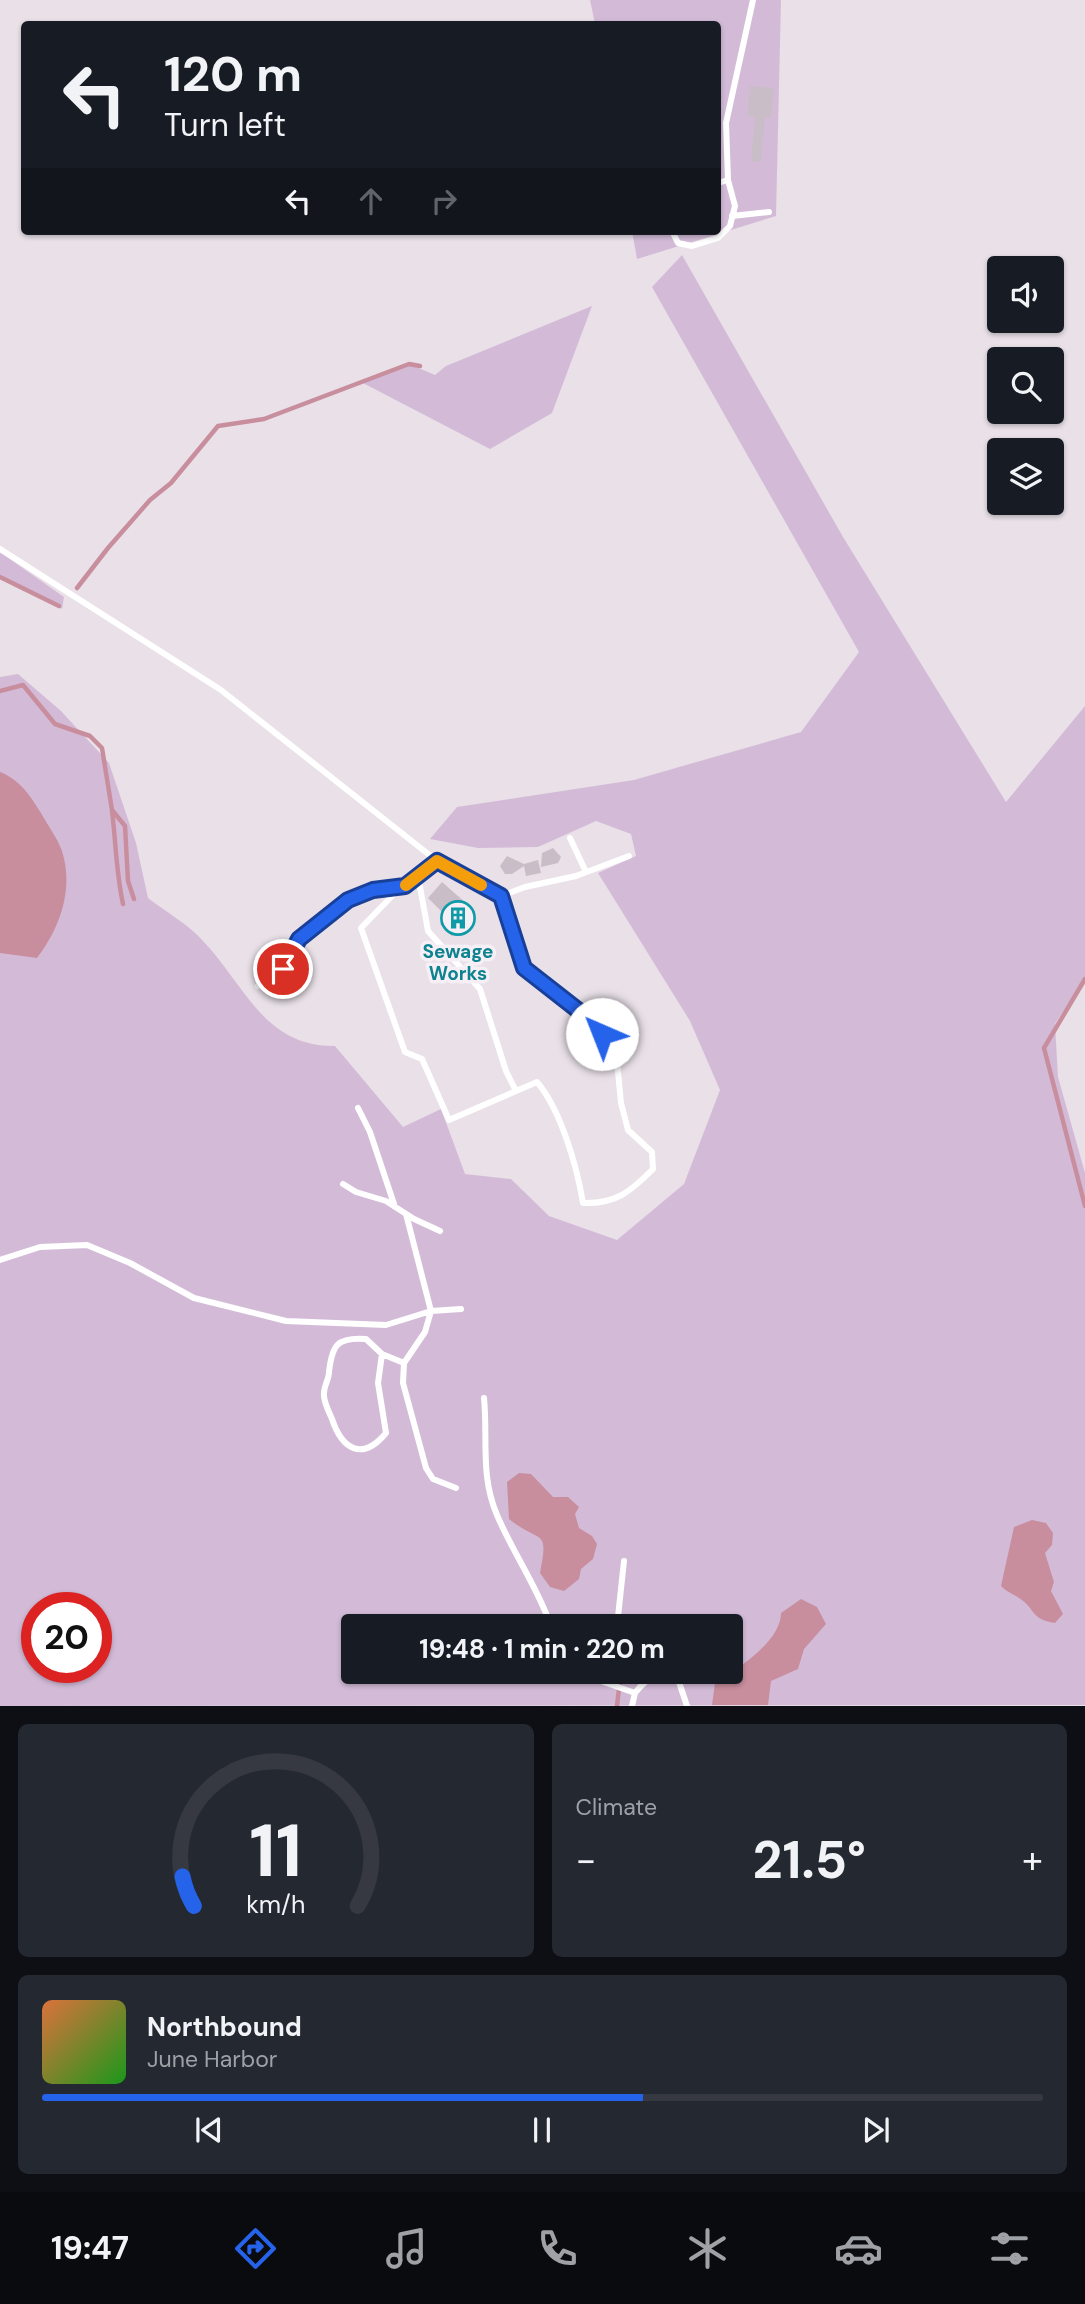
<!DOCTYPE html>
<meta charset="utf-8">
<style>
body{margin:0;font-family:"DM Sans",sans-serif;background:#242831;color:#f1f3f6;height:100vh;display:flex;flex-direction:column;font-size:26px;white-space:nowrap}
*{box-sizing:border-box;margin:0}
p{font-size:23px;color:#9ea1a6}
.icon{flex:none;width:38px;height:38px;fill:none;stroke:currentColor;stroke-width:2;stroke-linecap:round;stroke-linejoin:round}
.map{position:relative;height:1706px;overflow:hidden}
.details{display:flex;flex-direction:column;gap:18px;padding:18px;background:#0d0f14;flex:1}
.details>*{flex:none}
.guide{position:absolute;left:21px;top:21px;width:700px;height:214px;border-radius:7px;box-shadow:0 2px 5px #0004;background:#171b24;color:#f1f3f6;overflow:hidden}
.fabs{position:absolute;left:987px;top:256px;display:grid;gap:14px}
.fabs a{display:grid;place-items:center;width:77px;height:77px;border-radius:7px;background:#171b24;box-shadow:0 2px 5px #0004;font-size:35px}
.speed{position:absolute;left:21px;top:1592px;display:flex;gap:14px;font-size:35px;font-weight:700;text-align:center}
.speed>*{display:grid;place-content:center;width:91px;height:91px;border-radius:50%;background:#171b24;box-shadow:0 2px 5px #0004;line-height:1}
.speed .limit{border:10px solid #d22;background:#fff;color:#111}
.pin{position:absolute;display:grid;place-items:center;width:60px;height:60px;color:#fff;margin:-30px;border:4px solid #fff;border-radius:50%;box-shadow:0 2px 7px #0007}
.me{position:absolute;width:77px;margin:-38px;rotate:316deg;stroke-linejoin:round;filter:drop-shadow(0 0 5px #0008)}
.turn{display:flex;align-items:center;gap:24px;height:147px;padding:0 28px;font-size:32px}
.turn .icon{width:91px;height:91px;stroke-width:2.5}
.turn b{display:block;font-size:49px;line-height:60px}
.lanes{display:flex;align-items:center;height:66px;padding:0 28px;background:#0003;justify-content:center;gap:35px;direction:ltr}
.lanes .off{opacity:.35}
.big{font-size:52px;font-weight:700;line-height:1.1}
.details .card{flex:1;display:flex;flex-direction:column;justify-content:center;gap:10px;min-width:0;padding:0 24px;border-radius:10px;background:#242831}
.details .dial{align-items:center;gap:0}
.dial svg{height:182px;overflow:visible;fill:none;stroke:#363941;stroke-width:7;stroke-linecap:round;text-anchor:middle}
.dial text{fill:#f1f3f6;stroke:none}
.song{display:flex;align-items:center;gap:21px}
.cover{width:84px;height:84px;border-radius:10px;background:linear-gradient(135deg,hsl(20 70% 55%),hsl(120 70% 35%))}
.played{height:7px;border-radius:4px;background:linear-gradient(90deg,#2563eb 60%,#363941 60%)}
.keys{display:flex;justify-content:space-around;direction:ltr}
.heat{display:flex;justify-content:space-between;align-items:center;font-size:38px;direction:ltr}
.details .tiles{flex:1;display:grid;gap:18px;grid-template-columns:1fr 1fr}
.card:last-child{grid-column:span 2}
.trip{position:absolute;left:341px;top:1614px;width:402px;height:70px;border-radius:7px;background:#171b24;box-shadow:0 2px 5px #0004;font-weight:700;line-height:70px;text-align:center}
.tab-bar{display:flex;height:112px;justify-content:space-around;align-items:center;background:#090b0e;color:#9ea1a6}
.tab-bar .icon{width:49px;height:49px}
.tab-bar .on{color:#2563eb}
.tab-bar b{font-size:32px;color:#f1f3f6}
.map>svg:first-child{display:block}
</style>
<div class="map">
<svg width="1085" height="1706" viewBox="0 0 1085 1706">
<rect width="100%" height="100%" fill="#e9e0e8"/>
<path fill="#d3bbd8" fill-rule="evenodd" d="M 590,0 L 781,0 L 776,216 L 637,259 L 632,231 L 718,231 L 718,24 L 595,24 Z
M 682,255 L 843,537 L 1006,802 L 1085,706 L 1085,977 L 1055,1024 L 1058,1077 L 1085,1173 L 1085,1705 L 0,1706 L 0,677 L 18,674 L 61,711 L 109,763 L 136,843 L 148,898 C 166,912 188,924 203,941 C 245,985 264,1047 335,1046 L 403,1127 L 441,1109 L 465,1174 L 511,1179 L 549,1216 L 617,1240 L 684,1184 L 720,1090 L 690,1021 L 598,873 L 636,856 L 631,834 L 596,821 L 538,847 L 478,848 L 430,839 L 457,807 L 634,780 L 801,732 L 859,652 L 652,287 ZM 37,1608 L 96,1608 L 96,1668 L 37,1668 ZM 354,1626 L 732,1626 L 732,1671 L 354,1671 Z
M 592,306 L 552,413 L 490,449 L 361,382 L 409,364 L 435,375 L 446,366 Z
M 0,552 L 64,597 L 62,609 L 0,576 Z"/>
<path fill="#c88e9e" d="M 0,772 C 20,780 30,795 41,813 C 48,826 57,837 62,851 C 74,889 60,928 37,958 L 0,953 Z
M 519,1473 L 531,1474 L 553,1497 L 568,1497 L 579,1507 L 575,1514 L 579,1528 L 592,1536 L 597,1544 L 593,1559 L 581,1569 L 579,1579 L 564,1591 L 550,1587 L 540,1573 C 549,1526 541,1545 509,1519 L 507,1482 Z
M 1032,1520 L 1046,1523 L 1053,1533 L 1052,1545 L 1045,1553 L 1054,1582 L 1051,1591 L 1063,1614 L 1055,1623 C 1030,1619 1036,1609 1019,1598 C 1012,1593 1008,1593 1001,1586 L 1014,1527 Z
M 801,1599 L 817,1607 L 826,1624 L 804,1649 L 798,1669 L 771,1681 L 768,1705 L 712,1705 L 715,1683 C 738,1669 781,1641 781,1613 Z"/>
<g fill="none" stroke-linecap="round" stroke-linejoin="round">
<path stroke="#c88e9e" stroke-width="4.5" d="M 0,577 L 59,606
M 77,588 L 108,548 L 150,500 L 171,483 L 218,426 L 264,419 L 409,364 L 420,366
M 0,691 L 23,685 L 55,724 L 90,736 L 102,748 L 112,810 L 125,826 L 128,881 L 134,899
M 112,811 C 116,843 116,872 123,904
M 1085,979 L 1044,1048 L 1085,1206
M 647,1626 L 649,1624
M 617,1706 L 621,1671"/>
</g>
<path fill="#c9bdc7" d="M 750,86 L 774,88 L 771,118 L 765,118 L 761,162 L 751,161 L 755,117 L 747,116 Z
M 553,848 L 561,857 L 558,863 L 541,867 L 542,853 Z
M 507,856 L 524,864 L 538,860 L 541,873 L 526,876 L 524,866 L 512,874 L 505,874 L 500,866 Z
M 442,882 L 475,911 L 452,936 L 440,924 L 447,917 L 428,898 Z"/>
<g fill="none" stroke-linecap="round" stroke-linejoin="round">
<path stroke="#fff" stroke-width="6" d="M 718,183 L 728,180
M 732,216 L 769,212
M 672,231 L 678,243 L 692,246 L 718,238 L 730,226 L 735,206 L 728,180 L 726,123 L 753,0
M 0,549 L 221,690 L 437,861 L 501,896 L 524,968 L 588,1018 L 616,1051 L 621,1103 L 628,1130 L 652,1152 L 653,1169 C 630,1192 616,1204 583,1203 C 577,1167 561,1110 537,1082 L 449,1120 L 422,1059 L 405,1052 L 361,928 L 393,895 L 437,861
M 570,838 L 586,872
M 418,876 L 428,931 L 480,989 L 506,1071 L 516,1091
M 501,896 L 525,887 L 576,876 L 629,856
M 258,986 L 283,969 L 299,939 L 348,900 L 373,890 L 402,886
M 358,1108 L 370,1132 L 394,1204
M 343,1184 L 356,1192 L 386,1201 L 414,1219 L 440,1231
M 406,1214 L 431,1311 L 425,1332 L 404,1363 L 403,1383 L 426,1468 L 433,1479 L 456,1488
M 0,1260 L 40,1247 L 87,1245 L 130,1263 L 194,1298 L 286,1321 L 386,1325 L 431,1311 L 461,1309
M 382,1354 L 378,1383 L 386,1433 C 362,1462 342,1449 332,1419 C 329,1411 323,1402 324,1393 C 324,1386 329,1379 329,1372 C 332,1345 337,1337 366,1339 L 382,1354 L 404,1363
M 484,1398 C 488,1438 480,1476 497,1515 C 513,1553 537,1586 551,1626
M 617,1626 L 624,1561
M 581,1671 L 601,1681 L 604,1671
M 601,1681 L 635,1693 L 632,1706
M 635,1693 C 648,1676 659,1671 679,1682 L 687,1706"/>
</g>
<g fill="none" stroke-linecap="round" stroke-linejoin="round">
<g stroke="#184099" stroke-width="18">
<path id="route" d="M 283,969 L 299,939 L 348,900 L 373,890 L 405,886 L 437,861 L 501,896 L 524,968 L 588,1018 L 602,1034"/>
</g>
<use href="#route" stroke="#2563eb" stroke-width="12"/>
<path stroke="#f59e0b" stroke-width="12" d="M 406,885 L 437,861 L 481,885"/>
</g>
<defs>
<g id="building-ring" transform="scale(1.75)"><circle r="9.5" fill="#f6f0f6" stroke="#0f9aa8" stroke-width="1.5"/><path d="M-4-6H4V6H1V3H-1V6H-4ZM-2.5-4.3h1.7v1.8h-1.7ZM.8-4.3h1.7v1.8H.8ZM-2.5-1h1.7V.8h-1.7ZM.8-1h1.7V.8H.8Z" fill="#0f9aa8"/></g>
</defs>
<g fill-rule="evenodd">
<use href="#building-ring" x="458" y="918"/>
</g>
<g text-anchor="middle" stroke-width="7" stroke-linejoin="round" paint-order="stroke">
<g font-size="19" font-weight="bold" fill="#0d838f" stroke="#f6f0f6">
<text x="458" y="958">Sewage<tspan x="458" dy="22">Works</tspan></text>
</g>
</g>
</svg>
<div class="fabs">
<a><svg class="icon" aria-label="sound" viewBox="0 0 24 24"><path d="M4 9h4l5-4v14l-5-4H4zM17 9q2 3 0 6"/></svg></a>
<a><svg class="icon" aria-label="search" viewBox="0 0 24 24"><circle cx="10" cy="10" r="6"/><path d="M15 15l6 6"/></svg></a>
<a><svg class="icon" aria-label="layers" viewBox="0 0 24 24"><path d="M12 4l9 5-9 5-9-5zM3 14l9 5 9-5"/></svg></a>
</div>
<div class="speed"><div class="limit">20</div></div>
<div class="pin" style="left:283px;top:969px;background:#d93025"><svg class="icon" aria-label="arrive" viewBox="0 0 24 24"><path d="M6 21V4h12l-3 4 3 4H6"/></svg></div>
<svg class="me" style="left:602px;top:1034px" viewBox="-20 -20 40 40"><circle r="19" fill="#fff"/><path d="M0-13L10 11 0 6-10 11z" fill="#2563eb"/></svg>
<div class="trip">19:48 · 1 min · 220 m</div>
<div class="guide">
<div class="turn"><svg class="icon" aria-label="left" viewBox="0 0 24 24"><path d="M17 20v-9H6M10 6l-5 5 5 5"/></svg><div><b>120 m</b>Turn left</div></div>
<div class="lanes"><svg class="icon" aria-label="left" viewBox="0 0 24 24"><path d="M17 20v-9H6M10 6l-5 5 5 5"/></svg><svg class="icon off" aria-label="ahead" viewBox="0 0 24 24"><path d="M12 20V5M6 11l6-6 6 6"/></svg><svg class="icon off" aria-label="right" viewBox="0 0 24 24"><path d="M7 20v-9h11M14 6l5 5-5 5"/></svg></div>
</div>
</div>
<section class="details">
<div class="tiles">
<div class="card dial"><svg viewBox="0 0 100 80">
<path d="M14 69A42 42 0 1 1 86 69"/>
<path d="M14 69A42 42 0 0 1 9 56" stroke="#2563eb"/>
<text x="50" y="56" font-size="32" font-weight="700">11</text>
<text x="50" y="72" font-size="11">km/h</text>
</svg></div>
<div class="card"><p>Climate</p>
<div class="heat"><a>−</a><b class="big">21.5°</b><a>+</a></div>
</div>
<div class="card">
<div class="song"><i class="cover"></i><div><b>Northbound</b><p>June Harbor</p></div></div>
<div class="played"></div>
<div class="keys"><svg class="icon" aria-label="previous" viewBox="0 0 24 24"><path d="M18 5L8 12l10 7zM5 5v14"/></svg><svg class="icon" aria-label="pause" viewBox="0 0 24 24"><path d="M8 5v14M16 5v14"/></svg><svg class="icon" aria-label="next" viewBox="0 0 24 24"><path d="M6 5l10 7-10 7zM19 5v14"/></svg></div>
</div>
</div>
</section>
<nav class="tab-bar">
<b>19:47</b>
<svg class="icon on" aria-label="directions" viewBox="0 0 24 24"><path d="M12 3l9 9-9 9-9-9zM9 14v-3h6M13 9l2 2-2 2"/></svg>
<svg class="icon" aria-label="music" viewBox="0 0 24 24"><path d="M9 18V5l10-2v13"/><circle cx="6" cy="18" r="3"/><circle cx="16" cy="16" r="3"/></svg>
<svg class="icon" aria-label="phone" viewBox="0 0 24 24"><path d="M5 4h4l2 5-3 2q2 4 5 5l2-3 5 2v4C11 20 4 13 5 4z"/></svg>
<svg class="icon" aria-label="climate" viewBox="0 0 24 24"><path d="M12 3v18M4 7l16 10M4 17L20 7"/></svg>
<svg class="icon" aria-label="car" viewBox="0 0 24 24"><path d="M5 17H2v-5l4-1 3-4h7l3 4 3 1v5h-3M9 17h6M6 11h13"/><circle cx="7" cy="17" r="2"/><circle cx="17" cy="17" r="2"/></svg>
<svg class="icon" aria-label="filters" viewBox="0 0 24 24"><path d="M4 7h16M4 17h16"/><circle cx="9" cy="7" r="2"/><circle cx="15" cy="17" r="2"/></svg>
</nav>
